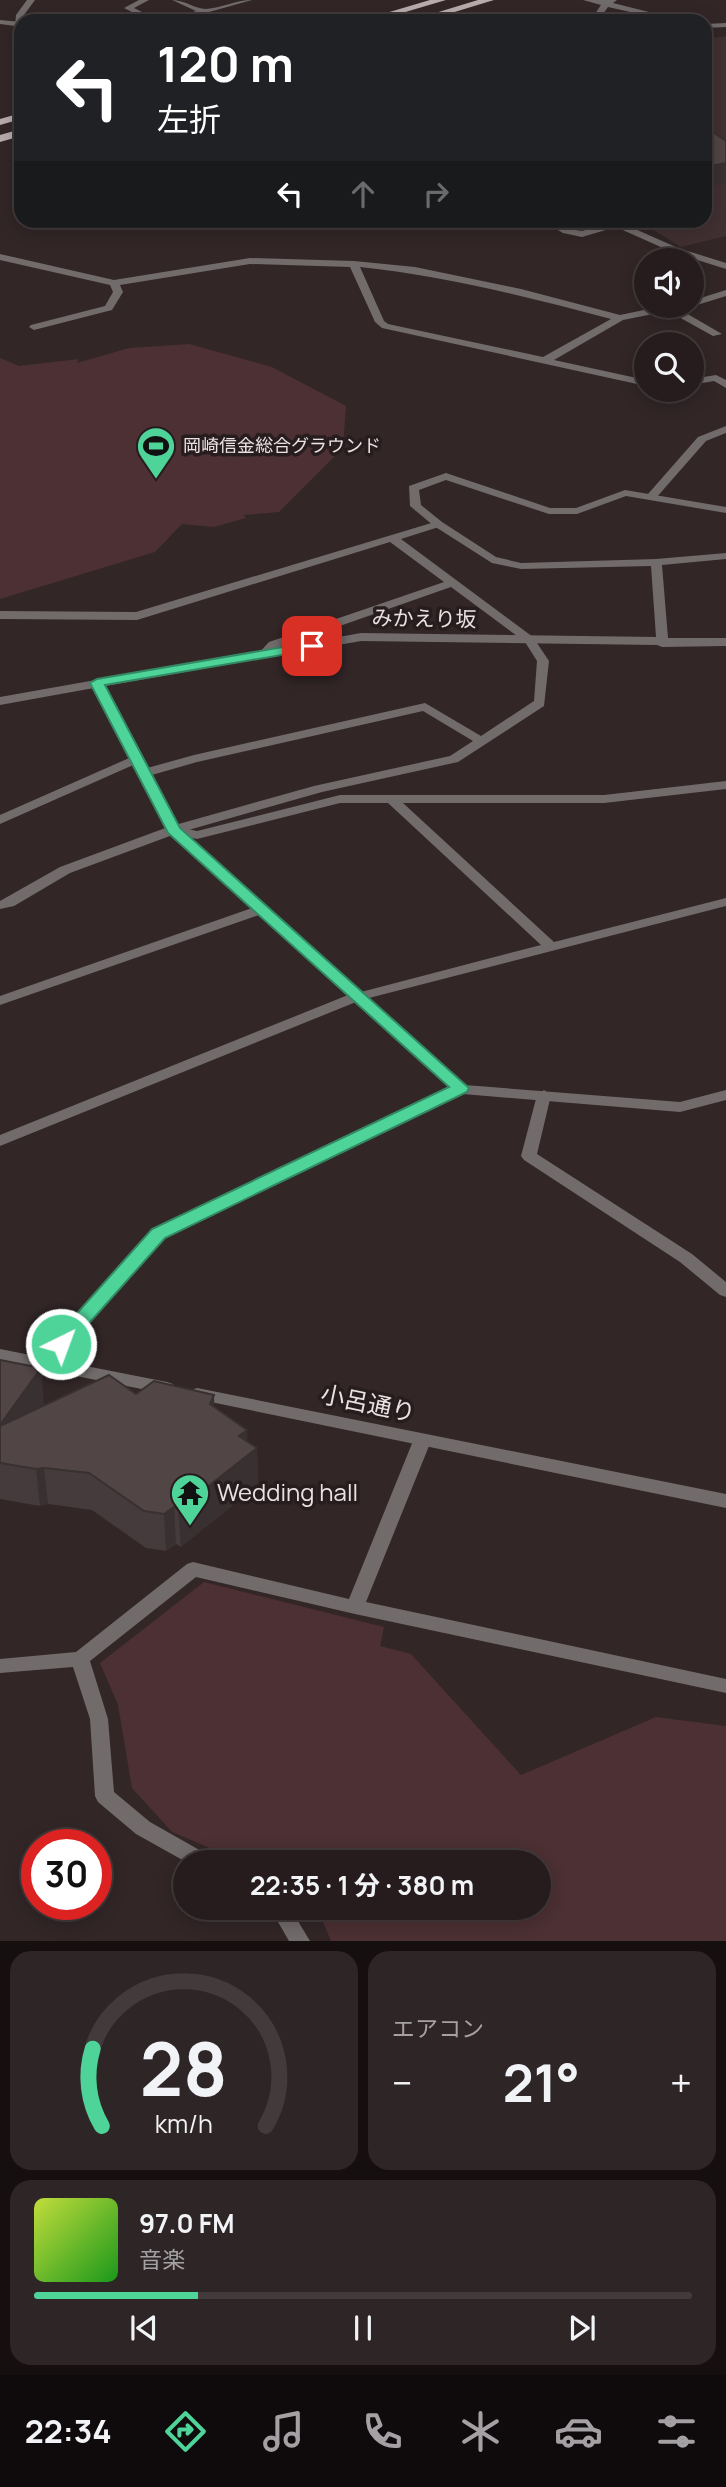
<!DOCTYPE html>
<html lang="ja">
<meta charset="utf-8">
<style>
body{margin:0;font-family:Manrope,"Noto Sans JP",sans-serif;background:#2e2526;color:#f1f3f6;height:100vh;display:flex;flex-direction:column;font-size:26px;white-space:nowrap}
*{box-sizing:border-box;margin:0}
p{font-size:23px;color:#a4a1a4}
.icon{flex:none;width:38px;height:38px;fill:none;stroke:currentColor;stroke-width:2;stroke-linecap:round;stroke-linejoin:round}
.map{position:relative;height:1941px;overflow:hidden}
.details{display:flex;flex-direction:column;gap:10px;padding:10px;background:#150f10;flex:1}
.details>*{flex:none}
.guide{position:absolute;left:14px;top:14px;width:698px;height:214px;border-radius:21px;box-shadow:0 4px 18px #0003,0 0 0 2px #423a3b;background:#202124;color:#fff;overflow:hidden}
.buttons{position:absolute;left:634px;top:248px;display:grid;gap:14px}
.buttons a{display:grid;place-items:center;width:70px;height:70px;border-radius:50%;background:#261c1d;box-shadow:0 4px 18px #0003,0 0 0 2px #423a3b;font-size:35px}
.speed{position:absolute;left:21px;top:1829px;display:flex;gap:14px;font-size:35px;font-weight:700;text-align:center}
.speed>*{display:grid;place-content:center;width:91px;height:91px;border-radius:50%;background:#261c1d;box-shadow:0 4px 18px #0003,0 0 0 2px #423a3b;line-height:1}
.speed .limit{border:10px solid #d22;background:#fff;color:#111}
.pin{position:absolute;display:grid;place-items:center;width:60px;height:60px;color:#fff;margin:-30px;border-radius:14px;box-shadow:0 4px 10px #0006}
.me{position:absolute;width:77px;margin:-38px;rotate:42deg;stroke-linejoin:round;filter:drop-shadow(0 0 5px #0008)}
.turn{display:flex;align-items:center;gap:24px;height:147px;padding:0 28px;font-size:32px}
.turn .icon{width:91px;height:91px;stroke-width:2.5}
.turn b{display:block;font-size:49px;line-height:60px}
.lanes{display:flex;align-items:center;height:66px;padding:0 28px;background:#0003;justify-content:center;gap:35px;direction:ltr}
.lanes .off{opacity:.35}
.big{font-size:52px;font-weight:700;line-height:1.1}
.details .widget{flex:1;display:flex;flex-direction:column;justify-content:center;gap:10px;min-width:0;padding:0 24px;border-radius:21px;background:#2e2526}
.details .dial{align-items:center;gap:0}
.dial svg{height:182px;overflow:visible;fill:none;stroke:#423a3b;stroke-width:7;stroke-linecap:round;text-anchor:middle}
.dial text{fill:#f1f3f6;stroke:none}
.song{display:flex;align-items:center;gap:21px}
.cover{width:84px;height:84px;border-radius:10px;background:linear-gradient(135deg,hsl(70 70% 55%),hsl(120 70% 35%))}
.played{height:7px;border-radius:4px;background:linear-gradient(90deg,#4ed399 25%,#423a3b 25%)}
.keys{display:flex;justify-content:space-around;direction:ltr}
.heat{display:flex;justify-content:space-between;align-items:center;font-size:38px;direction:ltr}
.details .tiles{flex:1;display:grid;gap:10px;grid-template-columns:1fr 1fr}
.widget:last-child{grid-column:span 2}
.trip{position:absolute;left:173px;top:1850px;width:378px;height:70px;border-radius:35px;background:#261c1d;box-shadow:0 4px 18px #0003,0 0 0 2px #423a3b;font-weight:700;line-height:70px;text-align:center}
.menu{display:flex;height:112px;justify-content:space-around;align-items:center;background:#0f0b0c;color:#a4a1a4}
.menu .icon{width:49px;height:49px}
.menu .on{color:#4ed399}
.menu b{font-size:32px;color:#f1f3f6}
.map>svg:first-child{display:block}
</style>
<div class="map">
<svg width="726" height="1941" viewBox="0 0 726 1941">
<rect width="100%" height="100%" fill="#322627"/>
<path fill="#413032" d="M 726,36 L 726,236 L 681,247 L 639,221 L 705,220 L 705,39 Z"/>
<path fill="#4c3033" d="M 189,344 L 272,367 L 346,406 L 343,448 L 279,512 L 244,515 L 246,518 L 214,527 L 182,524 L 155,552 L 0,599 L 0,358 L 19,366 L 79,359 L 77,363 L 129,348 Z
M 204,1582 L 384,1627 L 380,1646 L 411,1654 L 521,1775 L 656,1717 L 726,1726 L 726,1941 L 331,1941 L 317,1908 L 539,1908 L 539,1862 L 243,1862 L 172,1832 L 132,1788 L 118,1705 L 100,1663 Z"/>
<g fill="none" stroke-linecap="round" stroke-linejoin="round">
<path fill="#716b6b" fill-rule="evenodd" d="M 27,0 L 35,0 L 24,15 L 21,26 L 15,26 L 16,15 Z
M 726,426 L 726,433 L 706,441 L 656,498 L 648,498 L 648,494 L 698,437 Z
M 438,521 L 442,522 L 442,526 L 401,539 L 533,637 L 549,661 L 544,706 L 458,762 L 322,792 L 178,833 L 70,873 L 14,906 L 0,909 L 0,901 L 60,867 L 168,827 L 314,786 L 450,756 L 473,741 L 423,711 L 197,762 L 145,777 L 139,773 L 140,770 L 194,755 L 425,703 L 481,736 L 534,701 L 537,661 L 525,642 L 451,587 L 277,648 L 267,658 L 259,658 L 257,655 L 269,642 L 444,582 L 390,542 L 137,620 L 0,619 L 0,611 L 136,612 Z
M 136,755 L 140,756 L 142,759 L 140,762 L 0,824 L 0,815 Z
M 544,1090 L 551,1095 L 537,1154 L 692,1254 L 726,1282 L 726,1297 L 720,1295 L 680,1262 L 524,1160 L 521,1156 L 537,1095 Z"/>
<path fill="#716b6b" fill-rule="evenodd" d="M 139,0 L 149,0 L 134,8 L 160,21 L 150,21 L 124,8 Z
M 172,0 C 185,0 195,9 206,9 C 221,8 236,0 252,0 L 177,21 L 164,21 L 196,11 Z
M 583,0 L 617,0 L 613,3 L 685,21 L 670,21 L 608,7 L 598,21 L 590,21 L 601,5 Z
M 726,23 L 726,27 L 705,28 L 705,24 Z
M 541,220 L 553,220 L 569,229 L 582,231 L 617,221 L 678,248 L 726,263 L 726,269 L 672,252 L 616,227 L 582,237 L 563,233 Z
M 0,254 L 114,280 L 250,258 L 354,261 L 415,267 L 521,289 L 620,315 L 663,306 L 683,306 L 679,309 L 722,334 L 713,336 L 668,311 L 623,320 L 554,360 L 646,380 L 646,386 L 382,328 L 375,322 L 350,267 L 250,264 L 120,285 L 123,292 L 112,310 L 34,330 L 29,327 L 31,325 L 105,306 L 113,292 L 110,285 L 0,260 ZM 360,267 C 446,276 528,297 611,319 L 543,357 L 388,324 L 384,321 Z
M 726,290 L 726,296 L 694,306 L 688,306 L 691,306 L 691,301 Z
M 716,375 L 726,380 L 726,388 L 714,381 L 691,385 L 691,379 Z
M 446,473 L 550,508 L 576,508 L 625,490 L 726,507 L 726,513 L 626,496 L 577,514 L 549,514 L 446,480 L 419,490 L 421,505 L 442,522 L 496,557 L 521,563 L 656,559 L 726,553 L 726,559 L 662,565 L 668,638 L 726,638 L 726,646 L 662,647 L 657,645 L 361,641 L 105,686 L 178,827 L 197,831 L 340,795 L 604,795 L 726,781 L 726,789 L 604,803 L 403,803 L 554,942 L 726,898 L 726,906 L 369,998 L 465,1085 L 680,1102 L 726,1090 L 726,1100 L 680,1112 L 463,1094 L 164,1238 L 51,1366 L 39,1366 L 37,1362 L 39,1358 L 152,1230 L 451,1088 L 356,1002 L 0,1146 L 0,1135 L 348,995 L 259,915 L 0,1005 L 0,996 L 252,908 L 168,833 L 94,688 L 0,705 L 0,697 L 361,633 L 656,637 L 651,566 L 521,569 L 492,563 L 434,526 L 410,506 L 409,486 ZM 340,803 L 388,803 L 541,945 L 361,992 L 189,837 L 197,839 Z
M 422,1435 L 428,1437 L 431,1441 L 366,1602 L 726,1679 L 726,1693 L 355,1614 L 196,1577 L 90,1661 L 108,1719 L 114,1792 L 150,1822 L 210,1856 L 213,1862 L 186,1862 L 136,1834 L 98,1802 L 95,1796 L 90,1719 L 73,1667 L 0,1673 L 0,1659 L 76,1652 L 187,1564 L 193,1562 L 349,1599 L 413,1441 L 416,1437 Z
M 270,1908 L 290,1908 L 310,1941 L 289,1941 Z"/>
<path fill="#716b6b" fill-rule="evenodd" d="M 0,20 L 21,22 L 21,31 L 15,26 L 0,24 Z
M 0,1349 L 167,1382 L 173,1384 L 175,1388 L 173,1392 L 167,1394 L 0,1361 Z
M 197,1388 L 726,1494 L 726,1508 L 191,1398 L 189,1394 L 191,1390 Z"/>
<path fill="#b8acad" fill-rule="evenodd" d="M 430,0 L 446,0 L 375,21 L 359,21 Z
M 478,0 L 494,0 L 425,21 L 409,21 Z
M 21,113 L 21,119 L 0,125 L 0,119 Z
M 21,129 L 21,136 L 0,142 L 0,135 Z"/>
</g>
<path fill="#463b3c" d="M 671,220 L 705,220 L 712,222 L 683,228 Z
M 0,1360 L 44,1405 L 44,1406 L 136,1394 L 214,1395 L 214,1407 L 247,1442 L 257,1448 L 258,1485 L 181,1547 L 176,1544 L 166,1551 L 146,1548 L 92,1510 L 48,1504 L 40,1506 L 0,1499 Z"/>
<path fill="#393031" d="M 726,163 L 726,183 L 705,188 L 705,167 Z
M 713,200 L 712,222 L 683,228 L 683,220 L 705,220 L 705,202 Z
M 41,1368 L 44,1405 L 3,1463 L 0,1425 Z
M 214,1395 L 215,1431 L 210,1404 Z
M 247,1430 L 248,1456 L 257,1448 L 258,1485 L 181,1547 L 178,1510 L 239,1436 Z
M 44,1468 L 48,1504 L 40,1506 L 36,1469 Z
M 174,1507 L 176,1544 L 166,1551 L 164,1514 Z"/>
<path fill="#514546" stroke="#393031" stroke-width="2" d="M 705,127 L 726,141 L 726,163 L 705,167 Z
M 705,195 L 713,200 L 705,202 Z
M 0,1360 L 41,1368 L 0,1425 Z
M 109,1375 L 136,1394 L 154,1381 L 214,1395 L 210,1404 L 247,1430 L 239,1436 L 257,1448 L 178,1510 L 174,1507 L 164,1514 L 144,1511 L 89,1473 L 44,1468 L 36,1469 L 0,1463 L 0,1426 Z"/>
<path fill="#4ed399" stroke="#338963" stroke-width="2" d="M 312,642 L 317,643 L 317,649 L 105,685 L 180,828 L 469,1088 L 467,1092 L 165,1238 L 67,1348 L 54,1348 L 52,1344 L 54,1339 L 152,1229 L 449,1087 L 168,833 L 90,683 L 97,679 Z"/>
<defs>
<g id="stadium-pin" transform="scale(2.0125)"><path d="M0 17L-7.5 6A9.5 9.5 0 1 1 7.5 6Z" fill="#4ed399" stroke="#281d1e"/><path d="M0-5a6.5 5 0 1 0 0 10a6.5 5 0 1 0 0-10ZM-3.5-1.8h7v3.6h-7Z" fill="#111"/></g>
<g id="temple-pin" transform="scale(2.0125)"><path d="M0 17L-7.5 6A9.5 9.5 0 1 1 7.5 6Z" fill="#4ed399" stroke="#281d1e"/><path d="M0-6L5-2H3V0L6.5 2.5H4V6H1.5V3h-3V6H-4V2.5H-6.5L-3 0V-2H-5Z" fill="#111"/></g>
</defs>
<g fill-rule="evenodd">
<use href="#stadium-pin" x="156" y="446"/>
<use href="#temple-pin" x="190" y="1493"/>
</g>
<g text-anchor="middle" stroke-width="7" stroke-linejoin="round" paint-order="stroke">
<g font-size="18" fill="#e9e1e2" stroke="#281d1e" text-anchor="start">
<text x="183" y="452">岡崎信金総合グラウンド</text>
</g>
<g font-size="21" fill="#e9e1e2" stroke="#281d1e">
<text transform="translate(424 619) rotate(1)" y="7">みかえり坂</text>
</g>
<g font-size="24" fill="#e9e1e2" stroke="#281d1e">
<text transform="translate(368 1404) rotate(12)" y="8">小呂通り</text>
</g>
<g font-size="24" fill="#e9e1e2" stroke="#281d1e" text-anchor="start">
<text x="217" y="1501">Wedding hall</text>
</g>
</g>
</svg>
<div class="buttons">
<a><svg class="icon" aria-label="sound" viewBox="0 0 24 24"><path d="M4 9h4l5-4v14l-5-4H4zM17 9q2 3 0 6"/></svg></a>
<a><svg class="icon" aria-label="search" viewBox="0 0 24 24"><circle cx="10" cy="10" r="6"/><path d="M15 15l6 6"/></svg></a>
</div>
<div class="speed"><div class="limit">30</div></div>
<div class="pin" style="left:312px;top:646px;background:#d93025"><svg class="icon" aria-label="arrive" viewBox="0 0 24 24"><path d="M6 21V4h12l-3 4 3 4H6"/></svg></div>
<svg class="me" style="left:61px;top:1344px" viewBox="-20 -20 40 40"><circle r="17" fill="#4ed399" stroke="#fff" stroke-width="3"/><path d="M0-11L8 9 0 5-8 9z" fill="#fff"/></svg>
<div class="trip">22:35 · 1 分 · 380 m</div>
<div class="guide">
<div class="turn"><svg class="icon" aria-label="left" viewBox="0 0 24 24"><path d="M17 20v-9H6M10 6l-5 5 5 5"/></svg><div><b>120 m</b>左折</div></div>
<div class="lanes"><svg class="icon" aria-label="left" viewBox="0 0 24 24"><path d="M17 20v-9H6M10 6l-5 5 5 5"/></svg><svg class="icon off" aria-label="ahead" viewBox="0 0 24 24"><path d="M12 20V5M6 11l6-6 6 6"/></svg><svg class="icon off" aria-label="right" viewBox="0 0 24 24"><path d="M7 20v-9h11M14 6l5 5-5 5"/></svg></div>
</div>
</div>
<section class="details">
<div class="tiles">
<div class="widget dial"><svg viewBox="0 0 100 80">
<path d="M14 69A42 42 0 1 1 86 69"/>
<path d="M14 69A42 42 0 0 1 10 35" stroke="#4ed399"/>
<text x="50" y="56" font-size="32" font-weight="700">28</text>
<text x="50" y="72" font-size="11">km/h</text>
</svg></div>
<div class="widget"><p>エアコン</p>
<div class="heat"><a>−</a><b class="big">21°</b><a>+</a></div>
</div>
<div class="widget">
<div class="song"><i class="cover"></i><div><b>97.0 FM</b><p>音楽</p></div></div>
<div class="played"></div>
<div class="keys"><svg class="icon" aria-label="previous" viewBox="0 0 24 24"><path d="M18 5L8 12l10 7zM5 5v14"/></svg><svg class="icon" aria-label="pause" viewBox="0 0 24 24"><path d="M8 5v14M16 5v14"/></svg><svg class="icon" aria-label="next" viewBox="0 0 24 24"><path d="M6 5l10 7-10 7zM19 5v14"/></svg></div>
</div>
</div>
</section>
<nav class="menu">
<b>22:34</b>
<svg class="icon on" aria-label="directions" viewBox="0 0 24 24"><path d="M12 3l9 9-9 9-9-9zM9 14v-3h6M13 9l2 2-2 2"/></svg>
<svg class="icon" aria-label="music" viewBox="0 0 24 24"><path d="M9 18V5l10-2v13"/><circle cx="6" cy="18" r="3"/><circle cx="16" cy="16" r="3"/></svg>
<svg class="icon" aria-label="phone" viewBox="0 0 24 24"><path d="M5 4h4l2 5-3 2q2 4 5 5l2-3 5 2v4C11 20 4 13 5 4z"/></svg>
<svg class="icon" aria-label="climate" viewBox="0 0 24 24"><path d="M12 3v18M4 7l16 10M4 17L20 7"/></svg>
<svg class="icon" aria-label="car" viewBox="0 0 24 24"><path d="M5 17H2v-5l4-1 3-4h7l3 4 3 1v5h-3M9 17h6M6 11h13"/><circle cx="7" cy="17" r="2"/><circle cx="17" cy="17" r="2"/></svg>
<svg class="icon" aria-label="filters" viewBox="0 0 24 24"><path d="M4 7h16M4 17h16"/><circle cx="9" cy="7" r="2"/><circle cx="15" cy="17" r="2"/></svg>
</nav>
